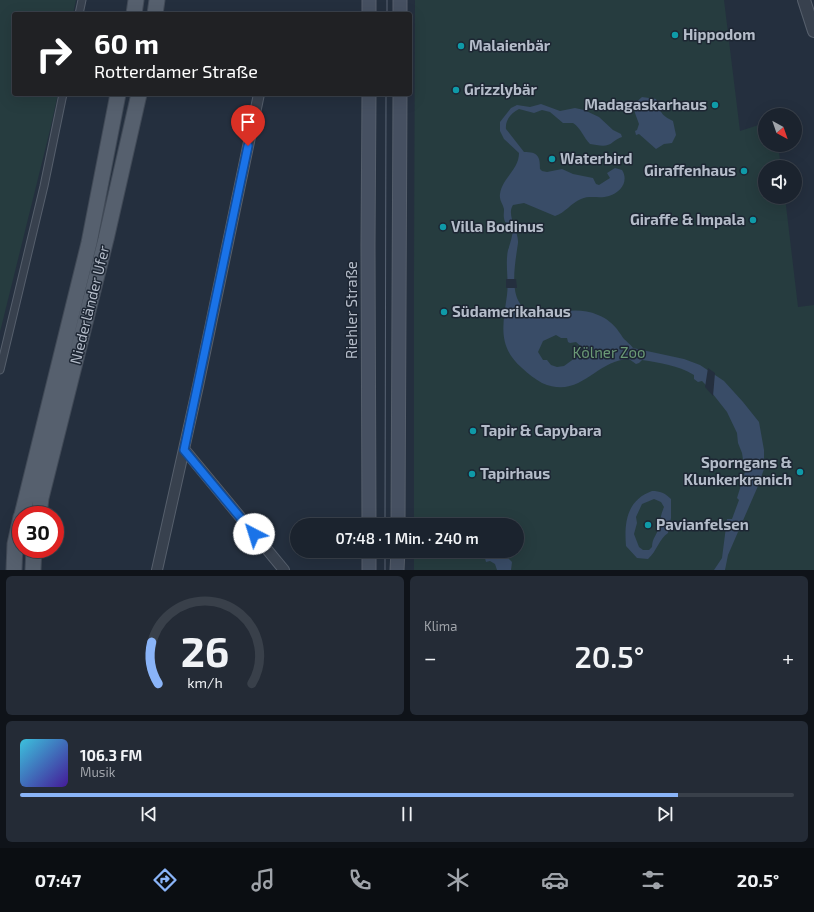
<!DOCTYPE html>
<html lang="de">
<meta charset="utf-8">
<style>
body{margin:0;font-family:"Exo 2",sans-serif;background:#242b36;color:#f1f3f6;height:100vh;display:flex;flex-direction:column;font-size:15px;white-space:nowrap}
*{box-sizing:border-box;margin:0}
p{font-size:13px;color:#a0a4aa}
.icon{flex:none;width:22px;height:22px;fill:none;stroke:currentColor;stroke-width:2;stroke-linecap:round;stroke-linejoin:round}
.map{position:relative;height:570px;overflow:hidden}
.side{display:flex;flex-direction:column;gap:6px;padding:6px;background:#0f1319;flex:1}
.side>*{flex:none}
.banner{position:absolute;left:12px;top:12px;width:400px;height:84px;border-radius:4px;box-shadow:0 4px 16px #0002,0 0 0 1px #39404a;background:#202124;color:#fff;overflow:hidden}
.needle{width:26px;rotate:140deg}
.controls{position:absolute;left:758px;top:108px;display:grid;gap:8px}
.controls a{display:grid;place-items:center;width:44px;height:44px;border-radius:50%;background:#1b232e;box-shadow:0 4px 16px #0002,0 0 0 1px #39404a;font-size:20px}
.speed{position:absolute;left:12px;top:506px;display:flex;gap:8px;font-size:20px;font-weight:700;text-align:center}
.speed>*{display:grid;place-content:center;width:52px;height:52px;border-radius:50%;background:#1b232e;box-shadow:0 4px 16px #0002,0 0 0 1px #39404a;line-height:1}
.speed .limit{border:6px solid #d22;background:#fff;color:#111}
.pin{position:absolute;display:grid;place-items:center;width:34px;height:34px;color:#fff;margin:-41px -17px;border-radius:50% 50% 50% 0;rotate:-45deg;box-shadow:0 0 4px #0007}
.pin .icon{rotate:45deg}
.me{position:absolute;width:44px;margin:-22px;rotate:320deg;stroke-linejoin:round;filter:drop-shadow(0 0 3px #0008)}
.turn{display:flex;align-items:center;gap:14px;height:84px;padding:0 16px;font-size:18px}
.turn .icon{width:52px;height:52px;stroke-width:2.5}
.turn b{display:block;font-size:28px;line-height:34px}
.big{font-size:30px;font-weight:600;line-height:1.1}
.side .widget{flex:1;display:flex;flex-direction:column;justify-content:center;gap:6px;min-width:0;padding:0 14px;border-radius:6px;background:#242b36}
.side .dial{align-items:center;gap:0}
.dial svg{height:104px;overflow:visible;fill:none;stroke:#39404a;stroke-width:7;stroke-linecap:round;text-anchor:middle}
.dial text{fill:#f1f3f6;stroke:none}
.song{display:flex;align-items:center;gap:12px}
.cover{width:48px;height:48px;border-radius:6px;background:linear-gradient(135deg,hsl(190 70% 55%),hsl(260 70% 35%))}
.played{height:4px;border-radius:2px;background:linear-gradient(90deg,#8ab4f8 85%,#39404a 85%)}
.keys{display:flex;justify-content:space-around;direction:ltr}
.heat{display:flex;justify-content:space-between;align-items:center;font-size:22px;direction:ltr}
.side .tiles{flex:1;display:grid;gap:6px;grid-template-columns:1fr 1fr}
.widget:last-child{grid-column:span 2}
.trip{position:absolute;left:290px;top:518px;width:234px;height:40px;border-radius:20px;background:#1b232e;box-shadow:0 4px 16px #0002,0 0 0 1px #39404a;font-weight:600;line-height:40px;text-align:center}
.tabs{display:flex;height:64px;justify-content:space-around;align-items:center;background:#0b0e12;color:#a0a4aa}
.tabs .icon{width:28px;height:28px}
.tabs .on{color:#8ab4f8}
.tabs b{font-size:18px;color:#f1f3f6}
.map>svg:first-child{display:block}
</style>
<div class="map">
<svg width="814" height="570" viewBox="0 0 814 570">
<rect width="100%" height="100%" fill="#242f3e"/>
<path fill="#263c3f" d="M 0,0 L 76,0 L 73,14 L 14,14 L 14,94 L 58,94 L 50,130 L 0,332 Z
M 415,0 L 724,0 L 740,131 L 765,123 L 765,145 L 778,145 L 781,167 L 765,167 L 765,197 L 785,197 L 798,307 L 814,305 L 814,570 L 414,570 L 414,551 L 517,551 L 517,525 L 414,525 L 414,272 Z"/>
<path fill="#394c67" fill-rule="evenodd" d="M 642,97 L 656,99 C 662,114 660,114 673,121 L 676,135 L 672,143 L 664,144 L 656,149 L 639,134 L 636,135 L 635,131 L 637,130 L 639,124 C 635,112 630,107 642,97 Z
M 541,104 L 560,111 L 575,108 L 584,110 L 599,117 L 613,130 L 621,134 L 622,137 C 618,138 616,140 613,142 C 607,148 598,145 590,144 C 583,137 581,128 573,123 L 563,123 L 550,112 L 542,110 L 534,113 L 519,109 C 511,113 505,120 506,129 L 524,152 C 538,152 540,156 540,169 L 542,171 L 547,172 L 562,169 L 573,174 L 593,178 L 596,184 L 599,185 L 610,178 L 607,173 L 615,168 L 622,170 C 629,181 621,192 609,196 C 600,199 590,195 581,199 C 571,203 565,213 555,216 L 524,203 L 513,205 C 506,215 519,231 518,243 C 514,271 504,319 549,313 C 566,311 582,308 598,315 C 606,318 614,324 619,332 C 621,334 622,337 624,339 C 627,342 630,344 633,348 L 684,359 L 700,365 L 724,381 L 743,402 L 759,422 L 764,450 L 764,469 L 758,486 L 728,555 L 725,570 L 714,570 L 722,558 L 727,519 L 732,519 L 739,500 L 737,498 L 745,472 L 742,453 L 738,443 L 737,433 L 727,412 L 705,384 L 702,381 L 698,382 L 694,379 L 694,375 C 677,365 661,363 642,360 L 639,363 L 636,364 L 629,359 C 595,360 581,400 542,383 C 535,379 528,374 522,368 C 497,346 503,325 507,295 C 509,280 505,264 508,250 C 510,245 514,230 513,227 C 511,223 508,223 505,222 C 503,216 504,215 504,209 C 503,204 499,200 500,194 C 502,178 519,170 519,153 L 504,139 L 500,131 L 500,122 L 511,108 L 517,105 L 530,107 ZM 556,335 L 561,338 L 567,338 L 568,342 L 570,343 L 576,342 L 586,351 L 585,354 L 575,358 L 564,366 L 557,367 L 551,365 L 547,360 L 543,360 L 538,352 L 543,341 Z
M 652,491 C 660,491 665,493 671,499 L 671,518 L 668,533 C 659,539 657,551 648,559 L 637,558 L 626,546 C 624,522 627,500 652,491 ZM 654,499 L 661,502 L 664,507 C 661,514 660,520 659,527 C 657,535 652,538 652,547 L 649,550 L 643,550 L 639,547 L 634,534 L 637,523 L 636,517 L 642,504 Z
M 483,551 L 501,551 L 512,562 L 511,570 L 497,570 L 495,564 L 490,561 L 486,562 Z"/>
<path fill="#242f3e" d="M 506,279 L 516,279 L 517,288 L 506,288 Z
M 708,368 L 715,373 L 713,396 L 705,387 Z"/>
<g fill="none" stroke-linecap="round" stroke-linejoin="round">
<g stroke="#565f6c" stroke-width="9">
<path id="pedestrian" d="M 79,14 L 82,0
M 0,370 L 44,186 L 63,94"/>
</g>
<g stroke="#565f6c" stroke-width="12">
<path id="minor" d="M 184,449 L 284,570
M 157,570 L 198,386 L 259,94"/>
</g>
<g stroke="#565f6c" stroke-width="14">
<path id="tertiary" d="M 804,0 L 814,31"/>
</g>
<g stroke="#565f6c" stroke-width="15">
<path id="secondary" d="M 369,0 L 369,14
M 400,14 L 400,0
M 369,525 L 368,245 L 369,94
M 398,525 L 400,94
M 369,551 L 369,570
M 397,570 L 398,551"/>
</g>
<g stroke="#414a57" stroke-width="17">
<path id="primary" d="M 134,14 L 136,0
M 155,14 L 157,0
M 22,515 L 89,243 L 118,94
M 39,515 L 41,498 L 106,239 L 139,94
M 14,570 L 15,544 L 21,517
M 33,570 L 34,549"/>
</g>
<use href="#pedestrian" stroke="#38414e" stroke-width="7"/>
<use href="#minor" stroke="#38414e" stroke-width="10"/>
<use href="#tertiary" stroke="#38414e" stroke-width="12"/>
<use href="#secondary" stroke="#465061" stroke-width="13"/>
<use href="#primary" stroke="#56606e" stroke-width="15"/>
<path stroke="#5a6575" stroke-width="1" d="M 387,14 L 387,0
M 385,525 L 386,94
M 385,551 L 385,570"/>
</g>
<g fill="none" stroke-linecap="round" stroke-linejoin="round">
<g stroke="#114b97" stroke-width="10">
<path id="route" d="M 248,146 L 184,450 L 254,534"/>
</g>
<use href="#route" stroke="#1a73e8" stroke-width="7"/>
</g>
<g fill="#0f9aa8" stroke="#1d2633" stroke-width="1.5">
<circle cx="675" cy="35" r="4"/>
<circle cx="461" cy="46" r="4"/>
<circle cx="456" cy="90" r="4"/>
<circle cx="715" cy="105" r="4"/>
<circle cx="552" cy="159" r="4"/>
<circle cx="744" cy="171" r="4"/>
<circle cx="753" cy="220" r="4"/>
<circle cx="443" cy="227" r="4"/>
<circle cx="444" cy="312" r="4"/>
<circle cx="473" cy="431" r="4"/>
<circle cx="800" cy="472" r="4"/>
<circle cx="472" cy="474" r="4"/>
<circle cx="648" cy="525" r="4"/>
</g>
<g text-anchor="middle" stroke-width="3" stroke-linejoin="round" paint-order="stroke">
<g font-size="15" font-weight="bold" fill="#b4bcc9" stroke="#1d2633" text-anchor="start">
<text x="683" y="40">Hippodom</text>
<text x="469" y="51">Malaienbär</text>
<text x="464" y="95">Grizzlybär</text>
<text x="707" y="110" text-anchor="end">Madagaskarhaus</text>
<text x="560" y="164">Waterbird</text>
<text x="736" y="176" text-anchor="end">Giraffenhaus</text>
<text x="745" y="225" text-anchor="end">Giraffe &amp; Impala</text>
<text x="451" y="232">Villa Bodinus</text>
<text x="452" y="317">Südamerikahaus</text>
<text x="481" y="436">Tapir &amp; Capybara</text>
<text x="792" y="468" text-anchor="end">Sporngans &amp;<tspan x="792" dy="17">Klunkerkranich</tspan></text>
<text x="480" y="479">Tapirhaus</text>
<text x="656" y="530">Pavianfelsen</text>
</g>
<g font-size="15" fill="#b4bcc9" stroke="#1d2633">
<text transform="translate(90 305) rotate(-76)" y="5">Niederländer Ufer</text>
<text transform="translate(352 310) rotate(-90)" y="5">Riehler Straße</text>
</g>
<g font-size="15" fill="#6b9a76" stroke="#1d2633">
<text x="609" y="358">Kölner Zoo</text>
</g>
</g>
</svg>
<div class="controls">
<a><svg class="needle" viewBox="-14 -14 28 28"><path d="M0-13l5 13h-10z" fill="#e53935"/><path d="M0 13l5-13h-10z" fill="#a0a4aa"/></svg></a>
<a><svg class="icon" aria-label="sound" viewBox="0 0 24 24"><path d="M4 9h4l5-4v14l-5-4H4zM17 9q2 3 0 6"/></svg></a>
</div>
<div class="speed"><div class="limit">30</div></div>
<div class="pin" style="left:248px;top:146px;background:#d93025"><svg class="icon" aria-label="arrive" viewBox="0 0 24 24"><path d="M6 21V4h12l-3 4 3 4H6"/></svg></div>
<svg class="me" style="left:254px;top:534px" viewBox="-20 -20 40 40"><circle r="19" fill="#fff"/><path d="M0-13L10 11 0 6-10 11z" fill="#1a73e8"/></svg>
<div class="trip">07:48 · 1 Min. · 240 m</div>
<div class="banner">
<div class="turn"><svg class="icon" aria-label="right" viewBox="0 0 24 24"><path d="M7 20v-9h11M14 6l5 5-5 5"/></svg><div><b>60 m</b>Rotterdamer Straße</div></div>
</div>
</div>
<section class="side">
<div class="tiles">
<div class="widget dial"><svg viewBox="0 0 100 80">
<path d="M14 69A42 42 0 1 1 86 69"/>
<path d="M14 69A42 42 0 0 1 9 37" stroke="#8ab4f8"/>
<text x="50" y="56" font-size="32" font-weight="700">26</text>
<text x="50" y="72" font-size="11">km/h</text>
</svg></div>
<div class="widget"><p>Klima</p>
<div class="heat"><a>−</a><b class="big">20.5°</b><a>+</a></div>
</div>
<div class="widget">
<div class="song"><i class="cover"></i><div><b>106.3 FM</b><p>Musik</p></div></div>
<div class="played"></div>
<div class="keys"><svg class="icon" aria-label="previous" viewBox="0 0 24 24"><path d="M18 5L8 12l10 7zM5 5v14"/></svg><svg class="icon" aria-label="pause" viewBox="0 0 24 24"><path d="M8 5v14M16 5v14"/></svg><svg class="icon" aria-label="next" viewBox="0 0 24 24"><path d="M6 5l10 7-10 7zM19 5v14"/></svg></div>
</div>
</div>
</section>
<nav class="tabs">
<b>07:47</b>
<svg class="icon on" aria-label="directions" viewBox="0 0 24 24"><path d="M12 3l9 9-9 9-9-9zM9 14v-3h6M13 9l2 2-2 2"/></svg>
<svg class="icon" aria-label="music" viewBox="0 0 24 24"><path d="M9 18V5l10-2v13"/><circle cx="6" cy="18" r="3"/><circle cx="16" cy="16" r="3"/></svg>
<svg class="icon" aria-label="phone" viewBox="0 0 24 24"><path d="M5 4h4l2 5-3 2q2 4 5 5l2-3 5 2v4C11 20 4 13 5 4z"/></svg>
<svg class="icon" aria-label="climate" viewBox="0 0 24 24"><path d="M12 3v18M4 7l16 10M4 17L20 7"/></svg>
<svg class="icon" aria-label="car" viewBox="0 0 24 24"><path d="M5 17H2v-5l4-1 3-4h7l3 4 3 1v5h-3M9 17h6M6 11h13"/><circle cx="7" cy="17" r="2"/><circle cx="17" cy="17" r="2"/></svg>
<svg class="icon" aria-label="filters" viewBox="0 0 24 24"><path d="M4 7h16M4 17h16"/><circle cx="9" cy="7" r="2"/><circle cx="15" cy="17" r="2"/></svg>
<b>20.5°</b>
</nav>
